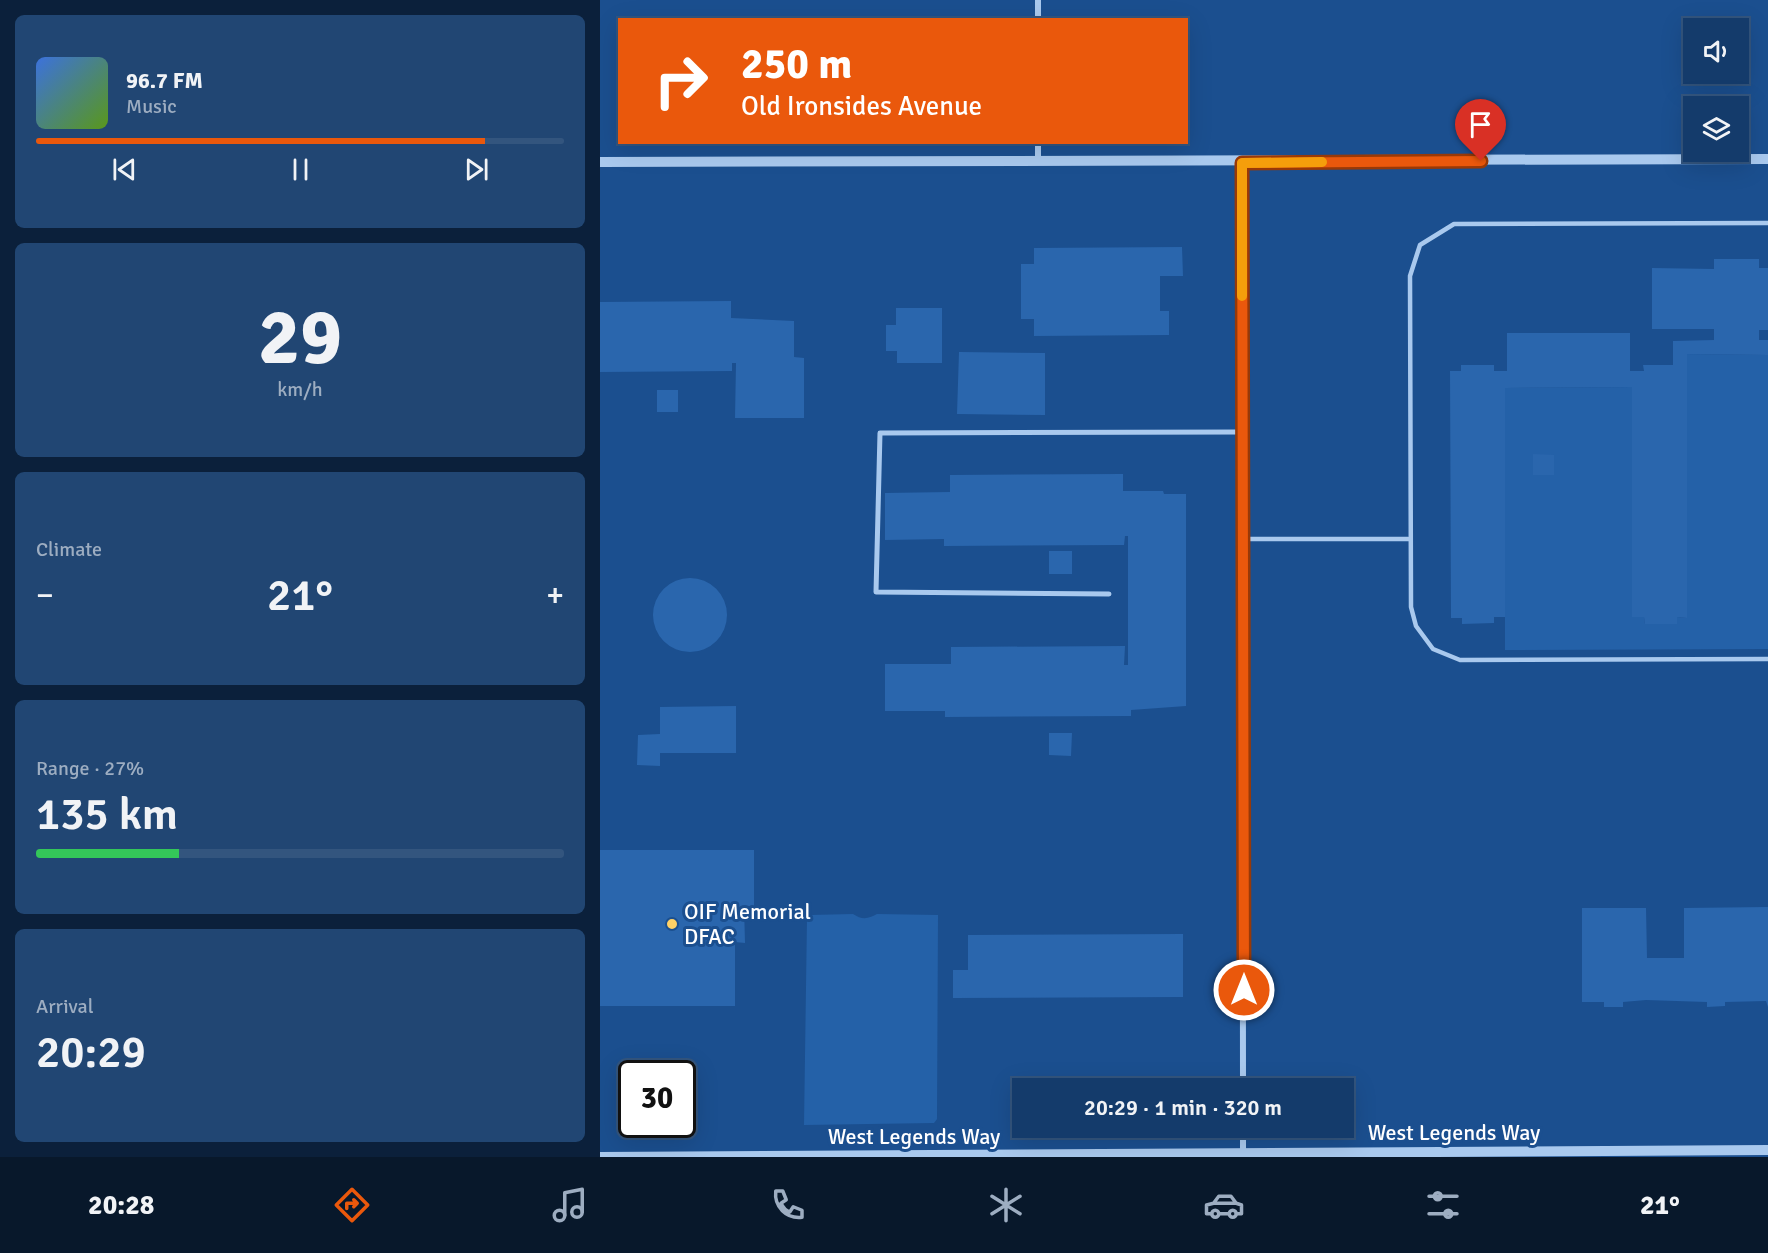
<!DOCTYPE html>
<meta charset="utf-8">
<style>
body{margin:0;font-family:Signika,sans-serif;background:#214673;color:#f1f3f6;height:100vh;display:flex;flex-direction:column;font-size:22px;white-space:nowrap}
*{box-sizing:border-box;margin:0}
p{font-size:20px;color:#9dadc1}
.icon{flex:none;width:33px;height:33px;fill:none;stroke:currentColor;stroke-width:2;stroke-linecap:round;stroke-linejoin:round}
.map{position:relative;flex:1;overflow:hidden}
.side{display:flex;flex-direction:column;gap:15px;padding:15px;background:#0b203b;width:600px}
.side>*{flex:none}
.guide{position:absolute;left:18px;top:18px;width:570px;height:126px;border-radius:0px;box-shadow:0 6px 24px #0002,0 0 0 2px #33557e;background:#ea580c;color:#fff;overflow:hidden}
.tools{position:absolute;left:1083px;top:18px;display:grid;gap:12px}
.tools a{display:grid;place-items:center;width:66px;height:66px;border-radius:0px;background:#143b6b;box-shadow:0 6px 24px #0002,0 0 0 2px #33557e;font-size:30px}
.speed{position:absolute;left:18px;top:1060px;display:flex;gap:12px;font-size:30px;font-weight:700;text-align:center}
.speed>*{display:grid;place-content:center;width:78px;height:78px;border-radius:50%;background:#143b6b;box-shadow:0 6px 24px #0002,0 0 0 2px #33557e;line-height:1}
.speed .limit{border:3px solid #111;border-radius:9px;background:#fff;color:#111}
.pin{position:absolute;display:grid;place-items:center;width:51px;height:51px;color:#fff;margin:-62px -26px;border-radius:50% 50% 50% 0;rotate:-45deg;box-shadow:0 0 6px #0007}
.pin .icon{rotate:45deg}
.me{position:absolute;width:66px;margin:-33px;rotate:0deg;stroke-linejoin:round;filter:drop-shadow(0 0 4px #0008)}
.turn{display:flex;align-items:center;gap:21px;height:126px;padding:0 24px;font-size:27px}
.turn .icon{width:78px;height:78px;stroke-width:2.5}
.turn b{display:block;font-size:42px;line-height:51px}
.big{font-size:45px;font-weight:600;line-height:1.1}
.side .widget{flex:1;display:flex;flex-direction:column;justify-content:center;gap:9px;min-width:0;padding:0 21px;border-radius:9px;background:#214673}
.side .dial{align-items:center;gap:0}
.dial b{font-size:78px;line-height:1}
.song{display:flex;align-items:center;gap:18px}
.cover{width:72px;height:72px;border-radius:9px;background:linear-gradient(135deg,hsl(220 70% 55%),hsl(90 70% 35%))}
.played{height:6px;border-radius:3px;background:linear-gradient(90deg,#ea580c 85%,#33557e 85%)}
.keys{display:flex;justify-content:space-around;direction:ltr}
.heat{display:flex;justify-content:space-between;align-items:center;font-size:33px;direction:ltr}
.charge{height:9px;border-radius:4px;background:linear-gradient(90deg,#34c759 27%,#33557e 0)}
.trip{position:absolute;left:412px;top:1078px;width:342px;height:60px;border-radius:0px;background:#143b6b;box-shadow:0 6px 24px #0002,0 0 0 2px #33557e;font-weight:600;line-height:60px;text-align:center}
.tabs{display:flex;height:96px;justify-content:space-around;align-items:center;background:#08182b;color:#9dadc1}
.tabs .icon{width:42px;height:42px}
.tabs .on{color:#ea580c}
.tabs b{font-size:27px;color:#f1f3f6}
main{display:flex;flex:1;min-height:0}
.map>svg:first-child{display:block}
</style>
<main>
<section class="side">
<div class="widget">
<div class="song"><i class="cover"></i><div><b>96.7 FM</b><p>Music</p></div></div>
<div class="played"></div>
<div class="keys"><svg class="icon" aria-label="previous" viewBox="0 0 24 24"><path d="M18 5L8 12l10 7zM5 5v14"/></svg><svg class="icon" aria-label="pause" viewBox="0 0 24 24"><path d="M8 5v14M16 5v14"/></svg><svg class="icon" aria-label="next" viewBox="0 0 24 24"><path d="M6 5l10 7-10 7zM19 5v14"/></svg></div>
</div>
<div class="widget dial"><b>29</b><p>km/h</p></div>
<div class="widget"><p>Climate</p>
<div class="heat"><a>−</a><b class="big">21°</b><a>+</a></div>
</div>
<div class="widget"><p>Range · 27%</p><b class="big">135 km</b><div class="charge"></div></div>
<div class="widget"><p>Arrival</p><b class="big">20:29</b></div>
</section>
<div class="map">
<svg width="1168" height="1157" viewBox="0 0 1168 1157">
<rect width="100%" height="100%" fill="#1b4f8f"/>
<path fill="#2461a8" d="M 1087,354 L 1168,355 L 1168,649 L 905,650 L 905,388 L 1032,387 L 1032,617 L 1044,617 L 1045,624 L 1076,624 L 1077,617 L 1087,618 Z
M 253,914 C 262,920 268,919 277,914 L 338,915 L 337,1119 L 334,1123 L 204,1125 L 207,918 L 210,915 Z"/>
<path fill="#2a66ad" d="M 582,247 L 583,276 L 560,276 L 560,311 L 569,311 L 569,335 L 434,336 L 434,319 L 421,319 L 421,264 L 434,264 L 434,248 Z
M 1114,259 L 1159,259 L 1159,268 L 1168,268 L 1168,330 L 1159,330 L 1159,340 L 1168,340 L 1168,355 L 1087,354 L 1087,618 L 1077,617 L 1077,624 L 1045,624 L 1044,617 L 1032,617 L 1032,387 L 905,388 L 905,617 L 894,617 L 894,623 L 862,624 L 862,618 L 851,618 L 850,371 L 861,371 L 861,365 L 894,365 L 894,371 L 907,371 L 907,333 L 1030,333 L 1030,371 L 1044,371 L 1043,365 L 1073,365 L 1073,341 L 1114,340 L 1114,329 L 1052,329 L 1052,268 L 1114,269 Z
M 131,301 L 131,318 L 194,321 L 194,357 L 204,358 L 204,418 L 135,418 L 136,363 L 132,363 L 132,371 L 0,372 L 0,302 Z
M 296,308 L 342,308 L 342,363 L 297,363 L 297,351 L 286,351 L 286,325 L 296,325 Z
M 359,352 L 445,353 L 445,415 L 357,414 Z
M 57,390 L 78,390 L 78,412 L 57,412 Z
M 933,454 L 954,455 L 954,475 L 933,475 Z
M 523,474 L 523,491 L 563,491 L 564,494 L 586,494 L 586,706 L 531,710 L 531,716 L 345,717 L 345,711 L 285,711 L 285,664 L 351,664 L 351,647 L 525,646 L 524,665 L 528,665 L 528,536 L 525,536 L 524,545 L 344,546 L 344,539 L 285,540 L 285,493 L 350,492 L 350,475 Z
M 449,551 L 472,551 L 472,574 L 449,574 Z
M53 615a37 37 0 1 1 74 0a37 37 0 1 1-74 0Z
M 136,706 L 136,753 L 60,753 L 60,766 L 37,765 L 38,735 L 60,734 L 60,707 Z
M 449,733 L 472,733 L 471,756 L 449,755 Z
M 0,850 L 154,850 L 154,906 L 144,906 L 145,943 L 135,942 L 135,1006 L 0,1006 Z
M 1168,907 L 1168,1007 L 1166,1001 L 1125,1002 L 1125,1006 L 1107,1007 L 1107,1002 L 1046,1000 L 1023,1002 L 1023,1007 L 1004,1007 L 1004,1002 L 982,1002 L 982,908 L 1046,908 L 1047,958 L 1084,958 L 1084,908 Z
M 583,934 L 583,997 L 353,998 L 353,970 L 368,970 L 368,935 Z"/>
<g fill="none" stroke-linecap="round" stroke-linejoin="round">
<path stroke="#a9c9ee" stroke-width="4.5" d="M 1168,223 L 854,224 L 820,245 L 810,276 L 811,607 L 816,626 L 833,649 L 860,660 L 1168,659
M 642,539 L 808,539"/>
<path stroke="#a9c9ee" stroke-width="5" d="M 509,594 L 276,592 L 280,433 L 642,432"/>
<path stroke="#a9c9ee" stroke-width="6" d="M 438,0 L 438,20
M 438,142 L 438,161
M 642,163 L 643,1089
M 643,1153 L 643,1128"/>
<path stroke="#a9c9ee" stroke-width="10" d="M 0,162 L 1168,159
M 0,1157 L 1168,1150"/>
</g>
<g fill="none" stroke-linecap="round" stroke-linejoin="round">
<g stroke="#983908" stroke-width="15">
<path id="route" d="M 644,990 L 642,163 L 881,161"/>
</g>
<use href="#route" stroke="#ea580c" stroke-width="10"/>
<path stroke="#f59e0b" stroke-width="10" d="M 642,296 L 642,163 L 722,162"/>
</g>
<circle fill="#ffd166" stroke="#1b4f8f" stroke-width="2" cx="72" cy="924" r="6"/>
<g text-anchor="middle" stroke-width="6" stroke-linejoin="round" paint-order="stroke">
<g font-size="22" fill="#fff" stroke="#1b4f8f" text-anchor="start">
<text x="84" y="919">OIF Memorial<tspan x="84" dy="25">DFAC</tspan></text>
</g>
<g font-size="22" fill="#fff" stroke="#1b4f8f">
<text x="854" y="1140">West Legends Way</text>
<text x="314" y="1144">West Legends Way</text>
</g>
</g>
</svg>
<div class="tools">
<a><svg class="icon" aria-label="sound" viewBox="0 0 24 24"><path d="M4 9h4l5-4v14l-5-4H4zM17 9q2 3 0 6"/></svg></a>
<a><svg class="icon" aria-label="layers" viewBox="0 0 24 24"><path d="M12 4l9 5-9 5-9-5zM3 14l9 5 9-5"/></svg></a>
</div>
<div class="speed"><div class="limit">30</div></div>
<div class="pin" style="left:881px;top:161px;background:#d93025"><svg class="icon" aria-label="arrive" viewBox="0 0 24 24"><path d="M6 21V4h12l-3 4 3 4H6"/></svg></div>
<svg class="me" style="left:644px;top:990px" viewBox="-20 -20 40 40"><circle r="17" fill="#ea580c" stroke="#fff" stroke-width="3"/><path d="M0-11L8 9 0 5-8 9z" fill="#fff"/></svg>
<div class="trip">20:29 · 1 min · 320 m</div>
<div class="guide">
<div class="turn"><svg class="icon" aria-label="right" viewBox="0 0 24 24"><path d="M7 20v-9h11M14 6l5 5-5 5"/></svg><div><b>250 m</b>Old Ironsides Avenue</div></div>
</div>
</div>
</main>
<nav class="tabs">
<b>20:28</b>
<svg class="icon on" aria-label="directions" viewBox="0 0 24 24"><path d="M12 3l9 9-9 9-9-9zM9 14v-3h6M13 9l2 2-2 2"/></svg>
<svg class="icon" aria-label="music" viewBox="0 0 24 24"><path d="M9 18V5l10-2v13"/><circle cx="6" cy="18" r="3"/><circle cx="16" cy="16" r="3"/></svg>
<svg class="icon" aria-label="phone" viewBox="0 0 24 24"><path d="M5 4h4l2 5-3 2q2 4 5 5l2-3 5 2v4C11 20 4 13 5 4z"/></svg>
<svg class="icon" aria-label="climate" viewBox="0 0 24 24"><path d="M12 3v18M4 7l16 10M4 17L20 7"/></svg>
<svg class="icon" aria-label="car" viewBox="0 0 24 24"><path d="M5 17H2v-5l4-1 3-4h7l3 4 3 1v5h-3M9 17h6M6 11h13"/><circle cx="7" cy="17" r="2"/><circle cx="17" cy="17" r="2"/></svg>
<svg class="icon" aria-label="filters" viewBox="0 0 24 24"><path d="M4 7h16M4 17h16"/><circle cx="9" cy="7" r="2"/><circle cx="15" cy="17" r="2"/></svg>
<b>21°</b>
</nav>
